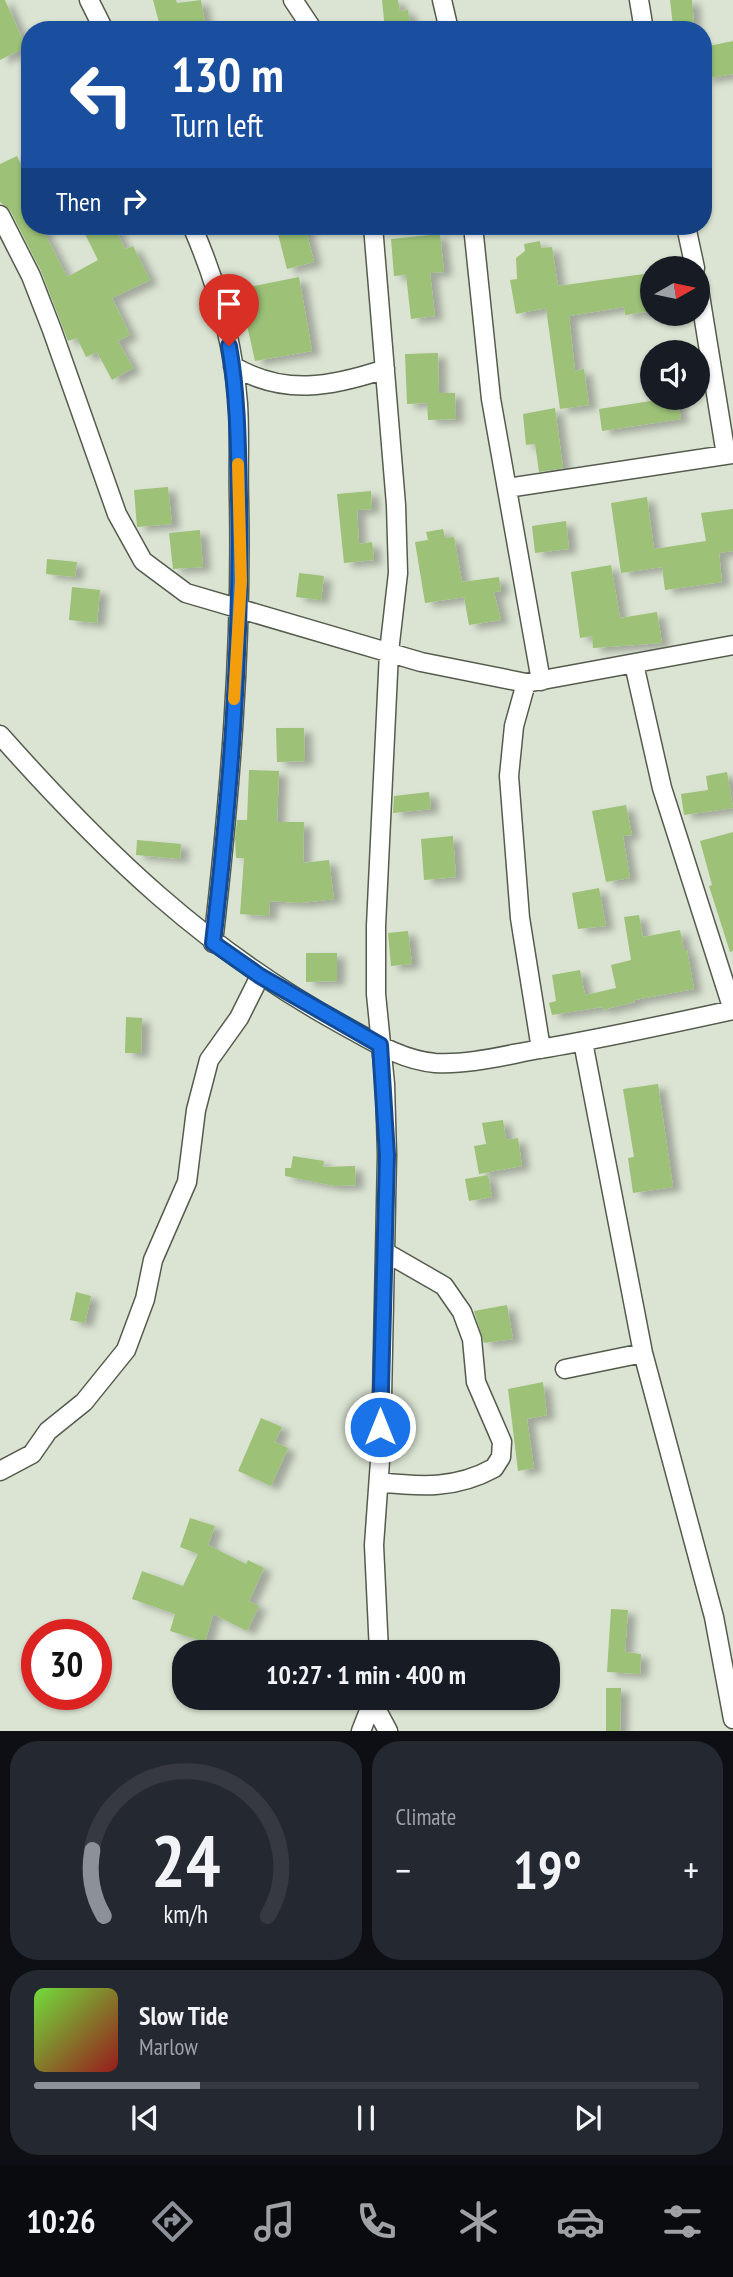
<!DOCTYPE html>
<meta charset="utf-8">
<style>
body{margin:0;font-family:"PT Sans Narrow",sans-serif;background:#242831;color:#f1f3f6;height:100vh;display:flex;flex-direction:column;font-size:26px;white-space:nowrap}
*{box-sizing:border-box;margin:0}
p{font-size:23px;color:#9ea1a6}
.icon{flex:none;width:38px;height:38px;fill:none;stroke:currentColor;stroke-width:2;stroke-linecap:round;stroke-linejoin:round}
.map{position:relative;height:1731px;overflow:hidden}
.details{display:flex;flex-direction:column;gap:10px;padding:10px;background:#0d0f14;flex:1}
.details>*{flex:none}
.hud{position:absolute;left:21px;top:21px;width:691px;height:214px;border-radius:28px;box-shadow:0 2px 5px #0004;background:#1a4fa0;color:#fff;overflow:hidden}
.needle{width:46px;rotate:81deg}
.fabs{position:absolute;left:640px;top:256px;display:grid;gap:14px}
.fabs a{display:grid;place-items:center;width:70px;height:70px;border-radius:50%;background:#171b24;box-shadow:0 2px 5px #0004;font-size:35px}
.speed{position:absolute;left:21px;top:1619px;display:flex;gap:14px;font-size:35px;font-weight:700;text-align:center}
.speed>*{display:grid;place-content:center;width:91px;height:91px;border-radius:50%;background:#171b24;box-shadow:0 2px 5px #0004;line-height:1}
.speed .limit{border:10px solid #d22;background:#fff;color:#111}
.pin{position:absolute;display:grid;place-items:center;width:60px;height:60px;color:#fff;margin:-72px -30px;border-radius:50% 50% 50% 0;rotate:-45deg;box-shadow:0 0 7px #0007}
.pin .icon{rotate:45deg}
.me{position:absolute;width:77px;margin:-38px;rotate:0deg;stroke-linejoin:round;filter:drop-shadow(0 0 5px #0008)}
.turn{display:flex;align-items:center;gap:24px;height:147px;padding:0 35px;font-size:32px}
.turn .icon{width:91px;height:91px;stroke-width:2.5}
.turn b{display:block;font-size:49px;line-height:60px}
.then{display:flex;align-items:center;height:66px;padding:0 35px;background:#0003;gap:14px;font-size:26px}
.big{font-size:52px;font-weight:700;line-height:1.1}
.details .widget{flex:1;display:flex;flex-direction:column;justify-content:center;gap:10px;min-width:0;padding:0 24px;border-radius:28px;background:#242831}
.details .dial{align-items:center;gap:0}
.dial svg{height:182px;overflow:visible;fill:none;stroke:#363941;stroke-width:7;stroke-linecap:round;text-anchor:middle}
.dial text{fill:#f1f3f6;stroke:none}
.song{display:flex;align-items:center;gap:21px}
.cover{width:84px;height:84px;border-radius:10px;background:linear-gradient(135deg,hsl(100 70% 55%),hsl(0 70% 35%))}
.played{height:7px;border-radius:4px;background:linear-gradient(90deg,#8c9099 25%,#363941 25%)}
.keys{display:flex;justify-content:space-around;direction:ltr}
.heat{display:flex;justify-content:space-between;align-items:center;font-size:38px;direction:ltr}
.details .tiles{flex:1;display:grid;gap:10px;grid-template-columns:1fr 1fr}
.widget:last-child{grid-column:span 2}
.trip{position:absolute;left:172px;top:1640px;width:388px;height:70px;border-radius:28px;background:#171b24;box-shadow:0 2px 5px #0004;font-weight:700;line-height:70px;text-align:center}
.dock{display:flex;height:112px;justify-content:space-around;align-items:center;background:#090b0e;color:#9ea1a6}
.dock .icon{width:49px;height:49px}
.dock .selected{color:#8c9099}
.dock b{font-size:32px;color:#f1f3f6}
.map>svg:first-child{display:block}
</style>
<div class="map">
<svg width="733" height="1731" viewBox="0 0 733 1731">
<defs>
<filter id="shadow"><feDropShadow dx="8" dy="4.5" stdDeviation="3.5" flood-color="#0004"/></filter>
</defs>
<rect width="100%" height="100%" fill="#dbe4d3"/>
<path fill="#9cc177" filter="url(#shadow)" d="M 0,0 L 5,0 L 26,47 L 0,60 Z
M 153,0 L 176,0 L 177,3 L 201,0 L 205,23 L 161,30 Z
M 382,0 L 398,0 L 400,11 L 408,10 L 410,26 L 385,30 Z
M 670,0 L 692,0 L 694,24 L 673,26 Z
M 733,41 L 733,74 L 704,79 L 704,47 Z
M 17,156 L 30,186 L 30,226 L 41,226 L 67,277 L 98,260 L 81,226 L 114,226 L 125,249 L 133,246 L 150,280 L 112,298 L 130,335 L 118,341 L 133,368 L 112,380 L 97,352 L 86,357 L 77,338 L 68,341 L 41,271 L 10,210 L 0,202 L 0,164 Z
M 276,226 L 305,226 L 314,262 L 287,269 Z
M 440,234 L 444,272 L 430,273 L 435,316 L 411,319 L 406,275 L 394,276 L 391,239 Z
M 540,241 L 541,248 L 552,247 L 558,286 L 651,273 L 653,311 L 625,315 L 624,307 L 569,316 L 575,371 L 584,369 L 589,405 L 560,409 L 546,308 L 516,314 L 510,280 L 517,279 L 516,258 L 525,251 L 524,244 Z
M 299,277 L 312,351 L 255,361 L 239,289 Z
M 438,353 L 439,393 L 455,393 L 456,419 L 428,420 L 427,403 L 407,404 L 405,354 Z
M 677,397 L 681,419 L 602,431 L 599,409 Z
M 555,408 L 563,468 L 539,472 L 535,444 L 526,445 L 523,414 Z
M 168,487 L 172,524 L 137,527 L 134,490 Z
M 371,491 L 372,509 L 357,510 L 359,544 L 372,542 L 374,560 L 344,563 L 337,494 Z
M 647,497 L 654,549 L 706,541 L 701,513 L 733,509 L 733,551 L 719,553 L 722,582 L 665,590 L 662,567 L 621,573 L 611,503 Z
M 566,521 L 569,549 L 535,553 L 532,526 Z
M 443,529 L 445,538 L 454,537 L 462,582 L 499,577 L 501,591 L 494,592 L 501,620 L 469,625 L 464,597 L 425,603 L 415,542 L 428,540 L 426,532 Z
M 200,530 L 203,567 L 173,569 L 169,533 Z
M 47,559 L 77,562 L 75,577 L 46,574 Z
M 611,565 L 620,618 L 657,612 L 662,643 L 593,648 L 592,636 L 580,638 L 571,572 Z
M 299,573 L 324,576 L 321,600 L 296,597 Z
M 72,587 L 100,590 L 97,623 L 69,620 Z
M 276,728 L 304,728 L 305,761 L 277,762 Z
M 249,770 L 279,771 L 277,822 L 304,822 L 303,863 L 329,860 L 334,899 L 301,903 L 270,901 L 269,916 L 240,914 L 244,858 L 236,858 L 235,838 L 237,820 L 247,820 Z
M 727,772 L 733,808 L 684,815 L 681,794 L 708,790 L 706,776 Z
M 429,792 L 431,809 L 393,813 L 394,796 Z
M 626,805 L 632,835 L 623,836 L 630,878 L 606,882 L 592,811 Z
M 733,832 L 733,951 L 730,952 L 709,886 L 712,885 L 700,841 Z
M 453,836 L 456,877 L 424,880 L 421,839 Z
M 137,840 L 181,844 L 180,859 L 136,855 Z
M 599,888 L 606,926 L 578,929 L 572,893 Z
M 639,915 L 643,937 L 680,930 L 684,950 L 687,950 L 694,989 L 634,1000 L 635,1002 L 602,1010 L 602,1007 L 552,1015 L 549,1003 L 556,1001 L 552,975 L 580,970 L 585,995 L 616,988 L 611,965 L 631,960 L 624,917 Z
M 408,931 L 412,964 L 391,966 L 388,933 Z
M 306,953 L 337,953 L 337,981 L 306,982 Z
M 126,1017 L 142,1018 L 141,1053 L 125,1053 Z
M 658,1084 L 673,1187 L 633,1193 L 628,1158 L 634,1157 L 623,1089 Z
M 503,1120 L 506,1140 L 518,1138 L 522,1166 L 479,1174 L 474,1146 L 486,1144 L 482,1123 Z
M 293,1156 L 324,1161 L 323,1167 L 355,1166 L 356,1185 L 335,1186 L 285,1176 L 285,1168 L 291,1168 Z
M 488,1175 L 492,1197 L 469,1201 L 465,1179 Z
M 76,1292 L 91,1296 L 85,1323 L 70,1320 Z
M 507,1305 L 513,1339 L 484,1343 L 474,1311 Z
M 543,1382 L 547,1415 L 527,1419 L 534,1468 L 518,1471 L 508,1389 Z
M 261,1418 L 282,1427 L 275,1442 L 288,1448 L 271,1486 L 238,1471 Z
M 190,1518 L 215,1526 L 208,1545 L 246,1564 L 248,1560 L 264,1568 L 249,1601 L 259,1606 L 247,1631 L 213,1614 L 205,1642 L 170,1631 L 175,1614 L 132,1599 L 142,1571 L 183,1586 L 198,1554 L 180,1547 Z
M 611,1609 L 628,1610 L 625,1652 L 641,1654 L 640,1674 L 607,1672 Z
M 606,1688 L 621,1688 L 620,1731 L 606,1731 Z"/>
<g fill="none" stroke-linecap="round" stroke-linejoin="round">
<g stroke="#545c4d" stroke-width="21">
<path id="minor" d="M 89,0 L 104,30
M 293,0 L 313,30
M 442,0 L 449,30
M 639,0 L 644,30
M 0,215 L 31,276 L 52,330 L 117,514 L 143,561 L 186,593 L 421,662 L 526,683 L 733,645
M 192,226 C 217,283 233,342 238,404 C 240,435 238,468 239,500 C 242,648 230,796 213,943
M 373,226 L 396,505 L 398,573 L 389,652 L 376,926 L 376,994 L 385,1084 L 387,1155 L 381,1447 L 374,1545 L 379,1652
M 473,226 L 491,399 L 541,681
M 686,226 L 695,268
M 698,283 L 726,455
M 233,366 C 284,396 331,387 385,369
M 507,488 L 733,454
M 634,664 L 662,788 L 733,1010
M 526,683 L 514,726 L 509,776 L 520,918 L 541,1049
M 0,735 C 104,852 204,949 343,1025 C 372,1041 401,1060 435,1063 C 470,1065 506,1055 540,1049 C 605,1038 669,1024 733,1010
M 583,1042 L 643,1353 L 714,1617 L 733,1719
M 565,1369 L 643,1353
M 0,1471 L 32,1454 L 48,1431 L 84,1402 L 126,1350 L 145,1299 L 153,1260 L 187,1182 L 196,1110 L 209,1060 L 239,1018 L 260,976
M 379,1482 C 421,1487 456,1489 494,1468 L 501,1457 L 502,1442 L 476,1382 L 472,1339 L 462,1312 L 444,1286 L 385,1252
M 373,1703 L 388,1731
M 361,1731 L 374,1698"/>
</g>
<use href="#minor" stroke="#fff" stroke-width="18"/>
</g>
<g fill="none" stroke-linecap="round" stroke-linejoin="round">
<g stroke="#114b97" stroke-width="18">
<path id="route" d="M 229,346 C 238,397 238,448 239,499 C 242,648 230,796 213,943 L 260,976 L 380,1045 L 387,1155 L 380,1427"/>
</g>
<use href="#route" stroke="#1a73e8" stroke-width="12"/>
<path stroke="#f59e0b" stroke-width="12" d="M 234,699 L 241,581 L 238,464"/>
</g>
</svg>
<div class="fabs">
<a><svg class="needle" viewBox="-14 -14 28 28"><path d="M0-13l5 13h-10z" fill="#e53935"/><path d="M0 13l5-13h-10z" fill="#9ea1a6"/></svg></a>
<a><svg class="icon" aria-label="sound" viewBox="0 0 24 24"><path d="M4 9h4l5-4v14l-5-4H4zM17 9q2 3 0 6"/></svg></a>
</div>
<div class="speed"><div class="limit">30</div></div>
<div class="pin" style="left:229px;top:346px;background:#d93025"><svg class="icon" aria-label="arrive" viewBox="0 0 24 24"><path d="M6 21V4h12l-3 4 3 4H6"/></svg></div>
<svg class="me" style="left:380px;top:1427px" viewBox="-20 -20 40 40"><circle r="17" fill="#1a73e8" stroke="#fff" stroke-width="3"/><path d="M0-11L8 9 0 5-8 9z" fill="#fff"/></svg>
<div class="trip">10:27 · 1 min · 400 m</div>
<div class="hud">
<div class="turn"><svg class="icon" aria-label="left" viewBox="0 0 24 24"><path d="M17 20v-9H6M10 6l-5 5 5 5"/></svg><div><b>130 m</b>Turn left</div></div>
<div class="then">Then<svg class="icon" aria-label="right" viewBox="0 0 24 24"><path d="M7 20v-9h11M14 6l5 5-5 5"/></svg></div>
</div>
</div>
<section class="details">
<div class="tiles">
<div class="widget dial"><svg viewBox="0 0 100 80">
<path d="M14 69A42 42 0 1 1 86 69"/>
<path d="M14 69A42 42 0 0 1 9 40" stroke="#8c9099"/>
<text x="50" y="56" font-size="32" font-weight="700">24</text>
<text x="50" y="72" font-size="11">km/h</text>
</svg></div>
<div class="widget"><p>Climate</p>
<div class="heat"><a>−</a><b class="big">19°</b><a>+</a></div>
</div>
<div class="widget">
<div class="song"><i class="cover"></i><div><b>Slow Tide</b><p>Marlow</p></div></div>
<div class="played"></div>
<div class="keys"><svg class="icon" aria-label="previous" viewBox="0 0 24 24"><path d="M18 5L8 12l10 7zM5 5v14"/></svg><svg class="icon" aria-label="pause" viewBox="0 0 24 24"><path d="M8 5v14M16 5v14"/></svg><svg class="icon" aria-label="next" viewBox="0 0 24 24"><path d="M6 5l10 7-10 7zM19 5v14"/></svg></div>
</div>
</div>
</section>
<nav class="dock">
<b>10:26</b>
<svg class="icon selected" aria-label="directions" viewBox="0 0 24 24"><path d="M12 3l9 9-9 9-9-9zM9 14v-3h6M13 9l2 2-2 2"/></svg>
<svg class="icon" aria-label="music" viewBox="0 0 24 24"><path d="M9 18V5l10-2v13"/><circle cx="6" cy="18" r="3"/><circle cx="16" cy="16" r="3"/></svg>
<svg class="icon" aria-label="phone" viewBox="0 0 24 24"><path d="M5 4h4l2 5-3 2q2 4 5 5l2-3 5 2v4C11 20 4 13 5 4z"/></svg>
<svg class="icon" aria-label="climate" viewBox="0 0 24 24"><path d="M12 3v18M4 7l16 10M4 17L20 7"/></svg>
<svg class="icon" aria-label="car" viewBox="0 0 24 24"><path d="M5 17H2v-5l4-1 3-4h7l3 4 3 1v5h-3M9 17h6M6 11h13"/><circle cx="7" cy="17" r="2"/><circle cx="17" cy="17" r="2"/></svg>
<svg class="icon" aria-label="filters" viewBox="0 0 24 24"><path d="M4 7h16M4 17h16"/><circle cx="9" cy="7" r="2"/><circle cx="15" cy="17" r="2"/></svg>
</nav>
